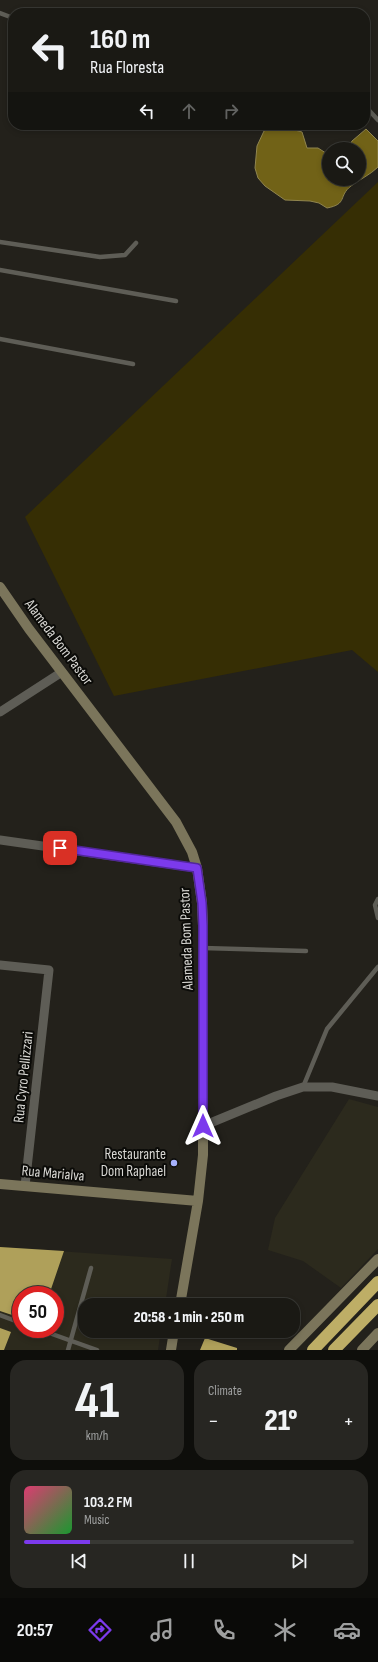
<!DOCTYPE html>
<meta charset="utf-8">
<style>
body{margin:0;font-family:"Sofia Sans Condensed",sans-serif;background:#272622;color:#f1f3f6;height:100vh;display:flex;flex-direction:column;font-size:15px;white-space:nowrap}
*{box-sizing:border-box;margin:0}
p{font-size:13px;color:#9fa0a0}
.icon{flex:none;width:22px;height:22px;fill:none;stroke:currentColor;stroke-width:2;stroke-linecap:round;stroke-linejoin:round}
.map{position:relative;height:1350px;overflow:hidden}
.sheet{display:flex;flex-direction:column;gap:10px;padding:10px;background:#0e0e0b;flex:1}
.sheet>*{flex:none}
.guide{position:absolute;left:8px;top:8px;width:362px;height:122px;border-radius:16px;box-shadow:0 2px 6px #0003,0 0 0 1px #383834;background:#1a1914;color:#f1f3f6;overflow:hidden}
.controls{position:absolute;left:322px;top:142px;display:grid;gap:8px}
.controls a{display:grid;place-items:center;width:44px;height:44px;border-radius:50%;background:#1a1914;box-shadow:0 2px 6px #0003,0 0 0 1px #383834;font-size:20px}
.speed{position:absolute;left:12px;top:1286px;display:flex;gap:8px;font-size:20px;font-weight:700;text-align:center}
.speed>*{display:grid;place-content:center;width:52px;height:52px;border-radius:50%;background:#1a1914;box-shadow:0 2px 6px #0003,0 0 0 1px #383834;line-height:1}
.speed .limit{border:6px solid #d22;background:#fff;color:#111}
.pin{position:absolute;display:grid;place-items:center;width:34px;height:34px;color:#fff;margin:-17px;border-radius:8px;box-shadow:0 2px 6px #0006}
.me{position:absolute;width:44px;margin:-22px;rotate:0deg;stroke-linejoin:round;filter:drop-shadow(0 0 3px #0008)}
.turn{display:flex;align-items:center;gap:14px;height:84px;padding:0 16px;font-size:18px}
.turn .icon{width:52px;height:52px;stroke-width:2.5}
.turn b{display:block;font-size:28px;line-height:34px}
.lanes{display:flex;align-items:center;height:38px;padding:0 16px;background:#0003;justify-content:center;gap:20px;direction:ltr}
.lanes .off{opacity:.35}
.big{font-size:30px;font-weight:800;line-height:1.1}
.sheet .tile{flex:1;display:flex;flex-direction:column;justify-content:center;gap:6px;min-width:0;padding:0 14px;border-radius:16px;background:#272622}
.sheet .dial{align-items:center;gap:0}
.dial b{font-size:52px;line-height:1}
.song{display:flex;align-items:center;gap:12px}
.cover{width:48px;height:48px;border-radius:6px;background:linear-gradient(135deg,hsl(340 70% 55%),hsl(130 70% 35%))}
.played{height:4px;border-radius:2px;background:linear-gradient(90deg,#7c3aed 20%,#383834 20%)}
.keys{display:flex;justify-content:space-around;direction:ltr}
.heat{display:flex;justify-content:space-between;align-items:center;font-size:22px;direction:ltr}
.sheet .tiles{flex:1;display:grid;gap:10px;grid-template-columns:1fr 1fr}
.tile:last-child{grid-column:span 2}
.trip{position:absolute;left:78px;top:1298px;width:222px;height:40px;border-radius:16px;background:#1a1914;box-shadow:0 2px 6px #0003,0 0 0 1px #383834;font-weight:800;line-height:40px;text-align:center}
.tabs{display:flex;height:64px;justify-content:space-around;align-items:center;background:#0a0a08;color:#9fa0a0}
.tabs .icon{width:28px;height:28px}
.tabs .active{color:#7c3aed}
.tabs b{font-size:18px;color:#f1f3f6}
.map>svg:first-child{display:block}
</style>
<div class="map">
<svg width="378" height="1350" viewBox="0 0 378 1350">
<rect width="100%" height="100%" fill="#23211b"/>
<path fill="#2c2a1d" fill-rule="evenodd" d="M 349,1099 L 378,1107 L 378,1249 L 341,1288 L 303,1261 L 268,1250 L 275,1218 Z
M 0,1247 L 172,1259 L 165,1305 L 85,1305 L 85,1331 L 161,1331 L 158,1350 L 0,1350 ZM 21,1295 L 55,1295 L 55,1329 L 21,1329 Z"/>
<path fill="#362e04" d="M 378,182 L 378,672 L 352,650 L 114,696 L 25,517 Z"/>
<path fill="#716217" stroke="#90854f" d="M 276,125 L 302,132 L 307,148 L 318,148 L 329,155 L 329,179 L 359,179 L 359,149 L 348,149 L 352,141 L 366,129 L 378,141 L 378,167 C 370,175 360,179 351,186 C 338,196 348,204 327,208 L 319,203 L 310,201 L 285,200 L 265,186 L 258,178 L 255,168 L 257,146 L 264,131 Z"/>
<path fill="#afa05a" d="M 0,1247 L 64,1251 L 49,1295 L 21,1295 L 21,1318 L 0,1311 Z
M 0,1328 L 11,1332 L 4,1350 L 0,1350 Z
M 205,1338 L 237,1348 L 237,1350 L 200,1350 Z"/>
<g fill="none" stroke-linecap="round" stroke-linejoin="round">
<path stroke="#5e5d56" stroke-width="4.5" d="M 0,13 L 13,18
M 365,106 L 378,120
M 0,242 L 100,257 L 125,255 L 136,243
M 0,270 L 176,301
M 0,339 L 133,364
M 378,899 L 375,905 L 378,918
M 203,948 L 306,951
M 303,1087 L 327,1029 L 378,967
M 0,1315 L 21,1323
M 38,1329 L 97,1350
M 68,1350 L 91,1268"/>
<path stroke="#5e5d56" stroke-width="9" d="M 0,712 L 62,672
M 0,840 L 197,868
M 0,965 L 49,970 L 25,1186
M 203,1126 L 276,1096 L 303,1087 L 332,1087 L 378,1096"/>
<path stroke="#7b755b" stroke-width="10" d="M 0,587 L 29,629 L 176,822 L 192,852 L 197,868 L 202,903 L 203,926 L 203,1155 L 198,1201 L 180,1305
M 0,1184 L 198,1201
M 171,1350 L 174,1331
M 289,1350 L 378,1259
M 362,1350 L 378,1333"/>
<path stroke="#beae66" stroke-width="12" d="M 313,1350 L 378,1282
M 334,1350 L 378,1305"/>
</g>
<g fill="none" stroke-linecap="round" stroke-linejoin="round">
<g stroke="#51269a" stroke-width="10">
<path id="route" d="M 60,848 L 197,868 L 202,903 L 203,926 L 203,1126"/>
</g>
<use href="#route" stroke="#7c3aed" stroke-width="7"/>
</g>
<circle fill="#a6b1fc" stroke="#0b0b08" stroke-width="1.5" cx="174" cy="1163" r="4"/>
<g text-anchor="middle" stroke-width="4" stroke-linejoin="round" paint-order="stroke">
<g font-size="15" fill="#d8d7d3" stroke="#0b0b08">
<text transform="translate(59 642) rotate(53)" y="5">Alameda Bom Pastor</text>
<text transform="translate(186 939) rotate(-92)" y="5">Alameda Bom Pastor</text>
<text transform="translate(23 1077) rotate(-84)" y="5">Rua Cyro Pellizzari</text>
<text transform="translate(53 1173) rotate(5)" y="5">Rua Marialva</text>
</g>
<g font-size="15" fill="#d8d7d3" stroke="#0b0b08" text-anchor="end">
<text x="166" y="1159">Restaurante<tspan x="166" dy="17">Dom Raphael</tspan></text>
</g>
</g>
</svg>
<div class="controls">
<a><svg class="icon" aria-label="search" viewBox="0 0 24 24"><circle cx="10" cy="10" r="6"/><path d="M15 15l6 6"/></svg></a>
</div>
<div class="speed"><div class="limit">50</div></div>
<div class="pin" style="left:60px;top:848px;background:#d93025"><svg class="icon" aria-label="arrive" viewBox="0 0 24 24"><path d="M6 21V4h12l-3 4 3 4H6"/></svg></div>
<svg class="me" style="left:203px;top:1126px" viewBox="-20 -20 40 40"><path d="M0-17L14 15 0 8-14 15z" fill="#7c3aed" stroke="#fff" stroke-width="4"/></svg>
<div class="trip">20:58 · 1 min · 250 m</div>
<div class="guide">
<div class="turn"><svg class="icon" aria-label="left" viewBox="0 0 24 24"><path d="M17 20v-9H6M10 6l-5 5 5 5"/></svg><div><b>160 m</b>Rua Floresta</div></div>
<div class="lanes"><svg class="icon" aria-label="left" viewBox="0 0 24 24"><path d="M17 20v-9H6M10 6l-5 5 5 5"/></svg><svg class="icon off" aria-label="ahead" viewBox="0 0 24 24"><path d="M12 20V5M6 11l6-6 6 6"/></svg><svg class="icon off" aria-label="right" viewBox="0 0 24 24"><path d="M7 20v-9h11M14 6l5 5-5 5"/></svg></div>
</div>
</div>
<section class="sheet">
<div class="tiles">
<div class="tile dial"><b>41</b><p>km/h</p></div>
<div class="tile"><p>Climate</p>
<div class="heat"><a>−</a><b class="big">21°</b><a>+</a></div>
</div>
<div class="tile">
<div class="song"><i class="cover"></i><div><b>103.2 FM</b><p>Music</p></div></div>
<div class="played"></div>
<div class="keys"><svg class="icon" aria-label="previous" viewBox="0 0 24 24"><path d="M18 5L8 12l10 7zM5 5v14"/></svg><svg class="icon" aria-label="pause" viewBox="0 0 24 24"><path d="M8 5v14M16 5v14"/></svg><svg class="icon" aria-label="next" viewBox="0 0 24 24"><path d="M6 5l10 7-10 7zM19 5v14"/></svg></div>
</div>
</div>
</section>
<nav class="tabs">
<b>20:57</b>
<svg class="icon active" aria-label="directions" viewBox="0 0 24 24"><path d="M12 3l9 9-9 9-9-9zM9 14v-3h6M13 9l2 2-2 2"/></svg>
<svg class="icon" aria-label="music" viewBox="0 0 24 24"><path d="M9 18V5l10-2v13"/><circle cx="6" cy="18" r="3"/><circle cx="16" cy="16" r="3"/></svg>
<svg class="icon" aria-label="phone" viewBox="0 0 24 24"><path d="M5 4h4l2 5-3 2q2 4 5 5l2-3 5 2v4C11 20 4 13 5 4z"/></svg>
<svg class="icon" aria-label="climate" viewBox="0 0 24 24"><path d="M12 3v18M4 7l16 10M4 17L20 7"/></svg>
<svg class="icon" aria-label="car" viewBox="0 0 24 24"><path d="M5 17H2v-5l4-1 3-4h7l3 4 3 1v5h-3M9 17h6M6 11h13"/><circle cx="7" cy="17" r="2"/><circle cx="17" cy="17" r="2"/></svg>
</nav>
